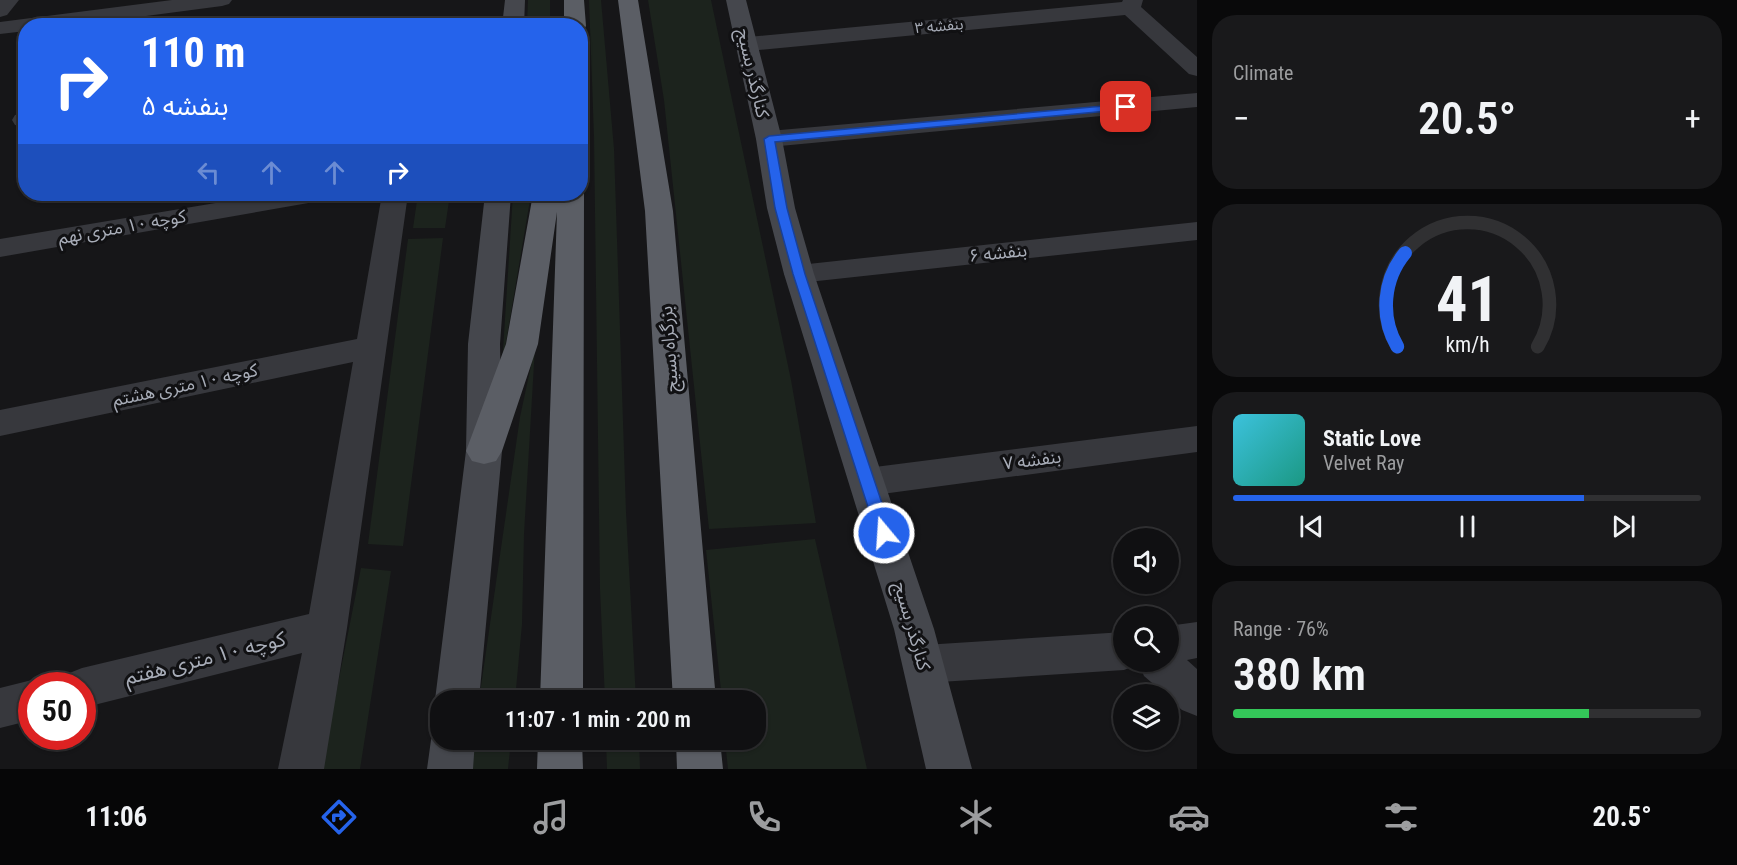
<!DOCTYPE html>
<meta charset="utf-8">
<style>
body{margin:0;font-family:"Roboto Condensed","Noto Sans Arabic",sans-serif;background:#19191b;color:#f1f3f6;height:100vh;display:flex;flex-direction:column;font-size:22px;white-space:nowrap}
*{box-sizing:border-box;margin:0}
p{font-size:20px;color:#9c9d9f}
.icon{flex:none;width:33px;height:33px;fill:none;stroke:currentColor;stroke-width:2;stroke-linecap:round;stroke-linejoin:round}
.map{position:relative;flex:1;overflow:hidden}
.sheet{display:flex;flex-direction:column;gap:15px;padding:15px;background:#09090a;width:540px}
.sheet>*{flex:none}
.guide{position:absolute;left:18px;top:18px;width:570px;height:183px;border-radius:24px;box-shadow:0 2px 4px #0004,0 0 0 2px #303032;background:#2563eb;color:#fff;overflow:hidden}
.controls{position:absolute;left:1113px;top:528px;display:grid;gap:12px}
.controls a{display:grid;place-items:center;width:66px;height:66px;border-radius:50%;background:#101012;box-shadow:0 2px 4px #0004,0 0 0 2px #303032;font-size:30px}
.speed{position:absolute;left:18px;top:672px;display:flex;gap:12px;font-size:30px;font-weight:700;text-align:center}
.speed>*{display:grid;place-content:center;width:78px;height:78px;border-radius:50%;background:#101012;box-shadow:0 2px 4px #0004,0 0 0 2px #303032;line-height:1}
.speed .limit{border:9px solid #d22;background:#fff;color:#111}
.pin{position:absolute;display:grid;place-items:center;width:51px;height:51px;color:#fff;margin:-26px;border-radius:12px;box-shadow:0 3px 9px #0006}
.me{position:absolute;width:66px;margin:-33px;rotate:342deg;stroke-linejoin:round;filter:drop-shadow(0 0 4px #0008)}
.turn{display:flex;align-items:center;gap:21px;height:126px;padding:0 24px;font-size:27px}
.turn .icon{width:78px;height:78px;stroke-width:2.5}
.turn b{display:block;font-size:42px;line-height:51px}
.lanes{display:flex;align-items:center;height:57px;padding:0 24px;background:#0003;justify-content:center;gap:30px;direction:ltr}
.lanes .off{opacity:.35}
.big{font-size:45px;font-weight:600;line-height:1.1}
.sheet .widget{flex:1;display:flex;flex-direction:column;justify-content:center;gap:9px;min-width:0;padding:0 21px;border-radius:24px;background:#19191b}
.sheet .dial{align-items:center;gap:0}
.dial svg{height:156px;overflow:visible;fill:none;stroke:#303032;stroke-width:7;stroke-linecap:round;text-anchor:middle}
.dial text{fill:#f1f3f6;stroke:none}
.song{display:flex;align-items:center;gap:18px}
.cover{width:72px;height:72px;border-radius:9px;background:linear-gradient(135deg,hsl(190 70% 55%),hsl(170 70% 35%))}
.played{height:6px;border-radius:3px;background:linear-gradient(90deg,#2563eb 75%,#303032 75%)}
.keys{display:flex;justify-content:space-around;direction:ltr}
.heat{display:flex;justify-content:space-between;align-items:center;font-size:33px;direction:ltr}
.charge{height:9px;border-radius:4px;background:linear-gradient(90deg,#34c759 76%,#303032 0)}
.trip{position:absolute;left:430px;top:690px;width:336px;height:60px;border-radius:24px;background:#101012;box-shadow:0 2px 4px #0004,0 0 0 2px #303032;font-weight:600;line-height:60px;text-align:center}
.tab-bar{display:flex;height:96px;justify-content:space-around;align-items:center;background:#060607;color:#9c9d9f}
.tab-bar .icon{width:42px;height:42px}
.tab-bar .selected{color:#2563eb}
.tab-bar b{font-size:27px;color:#f1f3f6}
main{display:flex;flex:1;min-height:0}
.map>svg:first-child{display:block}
</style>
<main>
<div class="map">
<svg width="1197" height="769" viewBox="0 0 1197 769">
<rect width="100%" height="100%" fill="#161618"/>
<path fill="#1c231d" d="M 528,0 L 550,0 L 550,25 L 527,25 Z
M 589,0 L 601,0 L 614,149 L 626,512 L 636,700 L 605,700 L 600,589 L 594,136 Z
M 648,0 L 711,0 L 791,380 L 816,523 L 709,529 L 664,100 Z
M 418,194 L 450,194 L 445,228 L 413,228 Z
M 513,194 L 531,194 L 502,366 Z
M 443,238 L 403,546 L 368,544 L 408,239 Z
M 535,347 L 524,534 L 522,624 L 515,700 L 479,700 L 520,417 Z
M 815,539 L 867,769 L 728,769 L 725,740 L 756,740 L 756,700 L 722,700 L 706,550 Z
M 361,568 L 391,571 L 360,769 L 321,769 Z
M 475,740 L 511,740 L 508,769 L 471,769 Z
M 606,740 L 639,740 L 640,769 L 607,769 Z"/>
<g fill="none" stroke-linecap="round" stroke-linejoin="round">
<path fill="#37383d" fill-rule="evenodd" d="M 172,0 L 232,0 L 229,4 L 222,6 L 70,26 L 26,26 L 26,31 L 0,34 L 0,22 Z
M 1123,0 L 1143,0 L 1141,7 L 1197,57 L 1197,76 L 1189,74 L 1125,15 L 748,51 L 740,49 L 737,44 L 740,39 L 748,37 L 1122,2 Z
M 1197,93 L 1197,107 L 769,147 L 760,144 L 756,139 L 760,134 L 769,131 Z
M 26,113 L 26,127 L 15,125 L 12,120 L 15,115 Z
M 269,194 L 327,194 L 324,200 L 314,202 L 0,257 L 0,239 Z
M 382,194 L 408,194 L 347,628 L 324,769 L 278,769 L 302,653 L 82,708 L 82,686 L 62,686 L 67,674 L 82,668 L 309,614 L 353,362 L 0,436 L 0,410 L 357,339 Z
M 1197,222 L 1197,240 L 799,283 L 789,281 L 784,274 L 789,267 L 799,265 Z
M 1197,426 L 1197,452 L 867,496 L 854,492 L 849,482 L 854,472 L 867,468 Z
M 1197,622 L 1197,658 L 1187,660 L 1197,669 L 1197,716 L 1182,710 L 1168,698 L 1168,694 L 1165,694 L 1144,676 L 1139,664 L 1124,670 L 924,683 L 909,678 L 903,664 L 909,650 L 924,645 L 1124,632 L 1124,662 L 1168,662 L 1168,626 Z
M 32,680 L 47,686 L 32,686 L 32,720 L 0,728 L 0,688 Z"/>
<path fill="#37383d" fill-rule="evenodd" d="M 0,0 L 19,0 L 7,15 L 0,17 Z"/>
<path fill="#45474d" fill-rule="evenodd" d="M 505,0 L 525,0 L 524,26 L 502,26 Z
M 726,0 L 746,0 L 782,139 L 795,208 L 814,274 L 934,629 L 972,769 L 926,769 L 894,629 L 784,274 L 767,208 L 756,139 Z
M 485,194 L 511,194 L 500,344 L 502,451 L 479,700 L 441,700 L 441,713 L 435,700 L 466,451 L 468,344 Z
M 441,723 L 441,740 L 475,740 L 473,769 L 427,769 L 431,740 L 437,725 Z"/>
<path fill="#5b5e65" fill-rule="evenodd" d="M 564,0 L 584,0 L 586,26 L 583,31 L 580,31 L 580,26 L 564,26 Z
M 618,0 L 638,0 L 673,211 L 716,700 L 673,700 L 645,211 Z
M 581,188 L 584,194 L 583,700 L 540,700 L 557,212 L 538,344 L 502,451 L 496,461 L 484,464 L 472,461 L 466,451 L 506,344 L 533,194 L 580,194 Z
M 538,740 L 582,740 L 583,769 L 537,769 Z
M 676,740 L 720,740 L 723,769 L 677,769 Z"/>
</g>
<path fill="#2563eb" stroke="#184099" stroke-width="1.5" d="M 1126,104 L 1129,105 L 1129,109 L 775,142 L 787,208 L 805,274 L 892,533 L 889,538 L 884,540 L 878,538 L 793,274 L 775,208 L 764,139 L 769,136 Z"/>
<g text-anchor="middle" stroke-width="6" stroke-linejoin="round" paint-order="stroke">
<g font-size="15" fill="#a8adb8" stroke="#111113">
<text transform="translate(939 26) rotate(-5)" y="5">بنفشه ۳</text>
</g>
<g font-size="18" fill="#a8adb8" stroke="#111113">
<text transform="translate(753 73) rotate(77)" y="6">کنارگذر بسیج</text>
<text transform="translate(122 227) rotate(-10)" y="6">کوچه ۱۰ متری نهم</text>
<text transform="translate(998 253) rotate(-6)" y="6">بنفشه ۶</text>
<text transform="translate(669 349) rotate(-94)" y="6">بزرگراه بسیج</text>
<text transform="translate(185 385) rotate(-12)" y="6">کوچه ۱۰ متری هشتم</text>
<text transform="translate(1032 460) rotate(-7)" y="6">بنفشه ۷</text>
<text transform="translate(912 626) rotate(74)" y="6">کنارگذر بسیج</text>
</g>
<g font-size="21" fill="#a8adb8" stroke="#111113">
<text transform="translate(205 658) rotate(-14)" y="7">کوچه ۱۰ متری هفتم</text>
</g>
</g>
</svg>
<div class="controls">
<a><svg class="icon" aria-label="sound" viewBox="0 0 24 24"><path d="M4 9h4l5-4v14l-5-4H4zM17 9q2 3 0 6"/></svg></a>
<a><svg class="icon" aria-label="search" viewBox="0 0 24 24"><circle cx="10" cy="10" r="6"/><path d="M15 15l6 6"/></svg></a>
<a><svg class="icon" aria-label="layers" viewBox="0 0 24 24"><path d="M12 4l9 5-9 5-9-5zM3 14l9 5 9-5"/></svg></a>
</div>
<div class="speed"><div class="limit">50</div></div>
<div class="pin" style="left:1126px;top:107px;background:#d93025"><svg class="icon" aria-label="arrive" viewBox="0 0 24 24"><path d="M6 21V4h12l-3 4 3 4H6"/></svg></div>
<svg class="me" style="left:884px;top:533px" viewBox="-20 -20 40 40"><circle r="17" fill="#2563eb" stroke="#fff" stroke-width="3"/><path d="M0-11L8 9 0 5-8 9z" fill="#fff"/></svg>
<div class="trip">11:07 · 1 min · 200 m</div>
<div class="guide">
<div class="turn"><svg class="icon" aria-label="right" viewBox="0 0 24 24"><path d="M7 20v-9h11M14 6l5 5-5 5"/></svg><div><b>110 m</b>بنفشه ۵</div></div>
<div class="lanes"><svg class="icon off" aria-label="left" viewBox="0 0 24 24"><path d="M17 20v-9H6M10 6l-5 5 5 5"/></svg><svg class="icon off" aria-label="ahead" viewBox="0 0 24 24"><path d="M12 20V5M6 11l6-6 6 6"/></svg><svg class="icon off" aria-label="ahead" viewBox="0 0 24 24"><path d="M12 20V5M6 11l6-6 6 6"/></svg><svg class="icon" aria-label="right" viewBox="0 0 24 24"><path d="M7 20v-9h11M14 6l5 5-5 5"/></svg></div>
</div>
</div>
<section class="sheet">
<div class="widget"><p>Climate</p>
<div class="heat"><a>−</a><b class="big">20.5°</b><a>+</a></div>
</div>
<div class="widget dial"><svg viewBox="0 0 100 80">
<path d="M14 69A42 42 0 1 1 86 69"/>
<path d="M14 69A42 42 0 0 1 18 21" stroke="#2563eb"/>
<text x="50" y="56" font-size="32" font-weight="700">41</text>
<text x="50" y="72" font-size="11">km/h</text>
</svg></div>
<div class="widget">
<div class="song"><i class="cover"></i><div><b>Static Love</b><p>Velvet Ray</p></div></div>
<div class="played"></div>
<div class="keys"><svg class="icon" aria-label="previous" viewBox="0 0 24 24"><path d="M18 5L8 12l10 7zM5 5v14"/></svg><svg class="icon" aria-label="pause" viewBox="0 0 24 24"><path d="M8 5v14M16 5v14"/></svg><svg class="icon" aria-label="next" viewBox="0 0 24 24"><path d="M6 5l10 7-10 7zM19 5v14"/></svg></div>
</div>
<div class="widget"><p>Range · 76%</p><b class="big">380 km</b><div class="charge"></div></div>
</section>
</main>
<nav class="tab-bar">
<b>11:06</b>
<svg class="icon selected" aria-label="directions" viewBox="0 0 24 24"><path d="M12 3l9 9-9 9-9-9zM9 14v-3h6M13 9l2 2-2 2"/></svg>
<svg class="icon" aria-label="music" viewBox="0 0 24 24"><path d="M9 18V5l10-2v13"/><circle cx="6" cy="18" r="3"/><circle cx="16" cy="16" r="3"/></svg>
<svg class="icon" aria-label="phone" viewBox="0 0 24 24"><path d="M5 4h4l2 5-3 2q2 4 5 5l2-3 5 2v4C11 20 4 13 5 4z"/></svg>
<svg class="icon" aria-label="climate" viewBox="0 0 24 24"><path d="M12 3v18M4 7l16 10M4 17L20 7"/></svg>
<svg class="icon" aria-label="car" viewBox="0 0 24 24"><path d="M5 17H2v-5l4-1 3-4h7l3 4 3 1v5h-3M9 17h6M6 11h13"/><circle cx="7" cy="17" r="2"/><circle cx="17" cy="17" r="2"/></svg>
<svg class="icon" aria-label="filters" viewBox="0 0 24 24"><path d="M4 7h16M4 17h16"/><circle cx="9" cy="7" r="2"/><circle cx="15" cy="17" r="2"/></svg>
<b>20.5°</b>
</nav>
